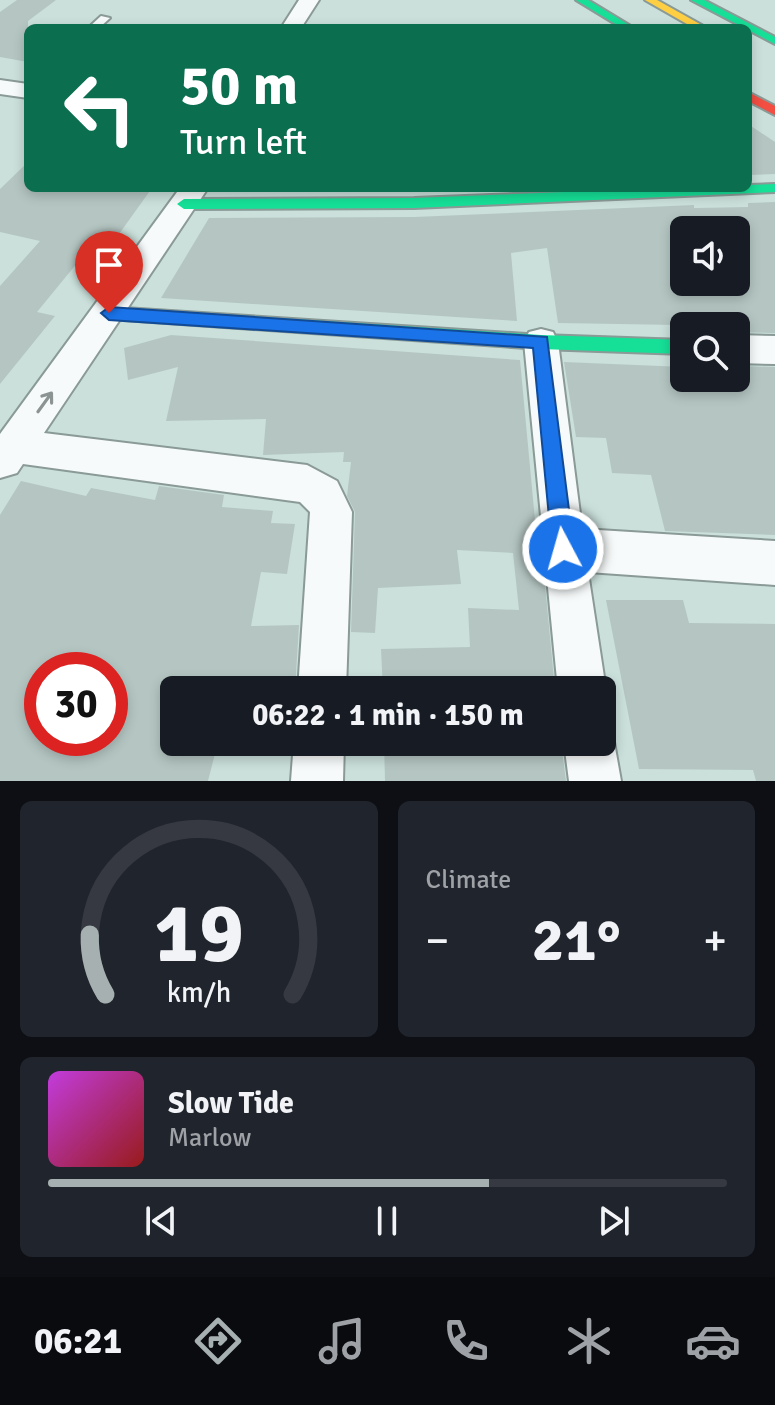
<!DOCTYPE html>
<meta charset="utf-8">
<style>
body{margin:0;font-family:Signika,sans-serif;background:#20242c;color:#f1f3f6;height:100vh;display:flex;flex-direction:column;font-size:30px;white-space:nowrap}
*{box-sizing:border-box;margin:0}
p{font-size:26px;color:#9ea1a6}
.icon{flex:none;width:44px;height:44px;fill:none;stroke:currentColor;stroke-width:2;stroke-linecap:round;stroke-linejoin:round}
.map{position:relative;height:781px;overflow:hidden}
.side{display:flex;flex-direction:column;gap:20px;padding:20px;background:#0d0f14;flex:1}
.side>*{flex:none}
.hud{position:absolute;left:24px;top:24px;width:728px;height:168px;border-radius:12px;box-shadow:0 4px 12px #0003;background:#0b6e4f;color:#fff;overflow:hidden}
.fabs{position:absolute;left:670px;top:216px;display:grid;gap:16px}
.fabs a{display:grid;place-items:center;width:80px;height:80px;border-radius:12px;background:#171b24;box-shadow:0 4px 12px #0003;font-size:40px}
.speed{position:absolute;left:24px;top:652px;display:flex;gap:16px;font-size:40px;font-weight:700;text-align:center}
.speed>*{display:grid;place-content:center;width:104px;height:104px;border-radius:50%;background:#171b24;box-shadow:0 4px 12px #0003;line-height:1}
.speed .limit{border:12px solid #d22;background:#fff;color:#111}
.pin{position:absolute;display:grid;place-items:center;width:68px;height:68px;color:#fff;margin:-82px -34px;border-radius:50% 50% 50% 0;rotate:-45deg;box-shadow:0 0 8px #0007}
.pin .icon{rotate:45deg}
.me{position:absolute;width:88px;margin:-44px;rotate:354deg;stroke-linejoin:round;filter:drop-shadow(0 0 6px #0008)}
.turn{display:flex;align-items:center;gap:28px;height:168px;padding:0 24px;font-size:36px}
.turn .icon{width:104px;height:104px;stroke-width:2.5}
.turn b{display:block;font-size:56px;line-height:68px}
.big{font-size:60px;font-weight:700;line-height:1.1}
.side .tile{flex:1;display:flex;flex-direction:column;justify-content:center;gap:12px;min-width:0;padding:0 28px;border-radius:12px;background:#20242c}
.side .dial{align-items:center;gap:0}
.dial svg{height:208px;overflow:visible;fill:none;stroke:#363941;stroke-width:7;stroke-linecap:round;text-anchor:middle}
.dial text{fill:#f1f3f6;stroke:none}
.song{display:flex;align-items:center;gap:24px}
.cover{width:96px;height:96px;border-radius:12px;background:linear-gradient(135deg,hsl(290 70% 55%),hsl(0 70% 35%))}
.played{height:8px;border-radius:4px;background:linear-gradient(90deg,#a7b0b0 65%,#363941 65%)}
.keys{display:flex;justify-content:space-around;direction:ltr}
.heat{display:flex;justify-content:space-between;align-items:center;font-size:44px;direction:ltr}
.side .tiles{flex:1;display:grid;gap:20px;grid-template-columns:1fr 1fr}
.tile:last-child{grid-column:span 2}
.trip{position:absolute;left:160px;top:676px;width:456px;height:80px;border-radius:12px;background:#171b24;box-shadow:0 4px 12px #0003;font-weight:700;line-height:80px;text-align:center}
.menu{display:flex;height:128px;justify-content:space-around;align-items:center;background:#090b0e;color:#9ea1a6}
.menu .icon{width:56px;height:56px}
.menu .current{color:#a7b0b0}
.menu b{font-size:36px;color:#f1f3f6}
.map>svg:first-child{display:block}
</style>
<div class="map">
<svg width="775" height="781" viewBox="0 0 775 781">
<rect width="100%" height="100%" fill="#cbe0db"/>
<path fill="#b5c6c2" fill-rule="evenodd" d="M 17,0 L 56,0 L 28,21 L 28,62 L 0,57 L 0,12 Z
M 748,124 L 775,142 L 775,174 L 748,175 Z
M 28,162 L 28,188 L 152,188 L 104,255 L 87,251 L 37,312 L 55,316 L 0,384 L 0,286 L 40,241 L 0,232 L 0,189 Z
M 775,202 L 775,333 L 736,332 L 736,326 L 558,323 L 547,248 L 511,253 L 517,321 L 161,298 L 209,218 L 414,217 L 694,205 L 694,208 L 748,207 L 748,203 ZM 684,230 L 736,230 L 736,282 L 684,282 Z
M 171,335 L 520,360 L 539,563 L 543,563 L 555,690 L 383,690 L 381,649 L 470,647 L 468,608 L 519,610 L 513,553 L 457,550 L 461,584 L 378,588 L 375,633 L 351,632 L 355,512 L 347,496 L 351,462 L 343,462 L 344,452 L 263,455 L 266,419 L 166,421 L 178,367 L 128,380 L 124,348 Z
M 564,362 L 684,367 L 684,378 L 746,378 L 742,366 L 775,367 L 775,535 L 665,531 L 651,475 L 612,473 L 606,438 L 576,437 Z
M 21,481 L 86,496 L 91,488 L 155,500 L 159,486 L 224,495 L 222,507 L 273,511 L 271,523 L 295,524 L 287,574 L 261,572 L 251,626 L 299,625 L 295,690 L 174,690 L 174,742 L 218,742 L 208,781 L 0,781 L 0,515 ZM 42,670 L 110,670 L 110,738 L 42,738 Z
M 606,600 L 683,600 L 689,623 L 775,624 L 775,781 L 756,781 L 753,770 L 639,769 Z
M 384,742 L 448,742 L 448,745 L 508,746 L 508,749 L 562,750 L 566,781 L 385,781 Z"/>
<g fill="none" stroke-linecap="round" stroke-linejoin="round">
<g stroke="#8a9a96" stroke-width="4">
<path id="lane" d="M 101,16 L 110,18 L 99,28 L 88,28 Z"/>
</g>
<g stroke="#8a9a96" stroke-width="4">
<path id="street" d="M 299,0 L 319,0 L 301,28 L 281,28 Z
M 0,80 L 28,84 L 28,98 L 0,94 Z
M 180,188 L 208,188 L 44,433 L 307,465 L 337,481 L 352,512 L 346,690 L 298,690 L 310,512 L 300,502 L 23,464 L 17,473 L 0,478 L 0,434 Z
M 541,329 L 553,332 L 558,342 L 582,529 L 775,541 L 775,585 L 588,572 L 606,690 L 602,700 L 602,690 L 558,690 L 524,342 L 529,332 Z
M 736,335 L 775,336 L 775,364 L 736,363 Z
M 602,722 L 607,724 L 614,742 L 621,781 L 569,781 L 564,742 L 602,742 Z
M 294,742 L 344,742 L 343,781 L 291,781 Z"/>
</g>
<g stroke="#8a9a96" stroke-width="4">
<path id="fast" d="M 576,0 L 588,0 L 634,28 L 622,28 Z
M 691,0 L 704,0 L 775,37 L 775,44 Z
M 775,184 L 775,192 L 414,208 L 184,209 L 177,204 L 184,199 L 414,198 L 667,188 L 748,188 L 748,185 Z
M 109,307 L 541,335 L 684,340 L 684,354 L 541,349 L 109,319 L 101,313 Z"/>
</g>
<g stroke="#8a9a96" stroke-width="4">
<path id="slow" d="M 645,0 L 657,0 L 707,28 L 694,28 Z"/>
</g>
<g stroke="#8a9a96" stroke-width="4">
<path id="jam" d="M 748,92 L 775,106 L 775,115 L 748,101 Z"/>
</g>
<use href="#lane" fill="#f7fafa" fill-rule="evenodd"/>
<use href="#street" fill="#f7fafa" fill-rule="evenodd"/>
<use href="#fast" fill="#16e098" fill-rule="evenodd"/>
<use href="#slow" fill="#ffcf43" fill-rule="evenodd"/>
<use href="#jam" fill="#f24e42" fill-rule="evenodd"/>
</g>
<defs><path id="oneway-shaft" d="M-6 0H5M1.5-3L5.5 0L1.5 3" fill="none" stroke-width="1.6" stroke-linecap="round" stroke-linejoin="round" transform="scale(2)"/></defs>
<use stroke="#8c9493" href="#oneway-shaft" transform="translate(45 402) rotate(-54)"/>
<path fill="#1a73e8" stroke="#114b97" stroke-width="2" d="M 109,307 L 547,337 L 574,549 L 571,556 L 563,559 L 555,556 L 552,549 L 533,348 L 109,320 L 101,313 Z"/>
</svg>
<div class="fabs">
<a><svg class="icon" aria-label="sound" viewBox="0 0 24 24"><path d="M4 9h4l5-4v14l-5-4H4zM17 9q2 3 0 6"/></svg></a>
<a><svg class="icon" aria-label="search" viewBox="0 0 24 24"><circle cx="10" cy="10" r="6"/><path d="M15 15l6 6"/></svg></a>
</div>
<div class="speed"><div class="limit">30</div></div>
<div class="pin" style="left:109px;top:313px;background:#d93025"><svg class="icon" aria-label="arrive" viewBox="0 0 24 24"><path d="M6 21V4h12l-3 4 3 4H6"/></svg></div>
<svg class="me" style="left:563px;top:549px" viewBox="-20 -20 40 40"><circle r="17" fill="#1a73e8" stroke="#fff" stroke-width="3"/><path d="M0-11L8 9 0 5-8 9z" fill="#fff"/></svg>
<div class="trip">06:22 · 1 min · 150 m</div>
<div class="hud">
<div class="turn"><svg class="icon" aria-label="left" viewBox="0 0 24 24"><path d="M17 20v-9H6M10 6l-5 5 5 5"/></svg><div><b>50 m</b>Turn left</div></div>
</div>
</div>
<section class="side">
<div class="tiles">
<div class="tile dial"><svg viewBox="0 0 100 80">
<path d="M14 69A42 42 0 1 1 86 69"/>
<path d="M14 69A42 42 0 0 1 8 46" stroke="#a7b0b0"/>
<text x="50" y="56" font-size="32" font-weight="700">19</text>
<text x="50" y="72" font-size="11">km/h</text>
</svg></div>
<div class="tile"><p>Climate</p>
<div class="heat"><a>−</a><b class="big">21°</b><a>+</a></div>
</div>
<div class="tile">
<div class="song"><i class="cover"></i><div><b>Slow Tide</b><p>Marlow</p></div></div>
<div class="played"></div>
<div class="keys"><svg class="icon" aria-label="previous" viewBox="0 0 24 24"><path d="M18 5L8 12l10 7zM5 5v14"/></svg><svg class="icon" aria-label="pause" viewBox="0 0 24 24"><path d="M8 5v14M16 5v14"/></svg><svg class="icon" aria-label="next" viewBox="0 0 24 24"><path d="M6 5l10 7-10 7zM19 5v14"/></svg></div>
</div>
</div>
</section>
<nav class="menu">
<b>06:21</b>
<svg class="icon current" aria-label="directions" viewBox="0 0 24 24"><path d="M12 3l9 9-9 9-9-9zM9 14v-3h6M13 9l2 2-2 2"/></svg>
<svg class="icon" aria-label="music" viewBox="0 0 24 24"><path d="M9 18V5l10-2v13"/><circle cx="6" cy="18" r="3"/><circle cx="16" cy="16" r="3"/></svg>
<svg class="icon" aria-label="phone" viewBox="0 0 24 24"><path d="M5 4h4l2 5-3 2q2 4 5 5l2-3 5 2v4C11 20 4 13 5 4z"/></svg>
<svg class="icon" aria-label="climate" viewBox="0 0 24 24"><path d="M12 3v18M4 7l16 10M4 17L20 7"/></svg>
<svg class="icon" aria-label="car" viewBox="0 0 24 24"><path d="M5 17H2v-5l4-1 3-4h7l3 4 3 1v5h-3M9 17h6M6 11h13"/><circle cx="7" cy="17" r="2"/><circle cx="17" cy="17" r="2"/></svg>
</nav>
